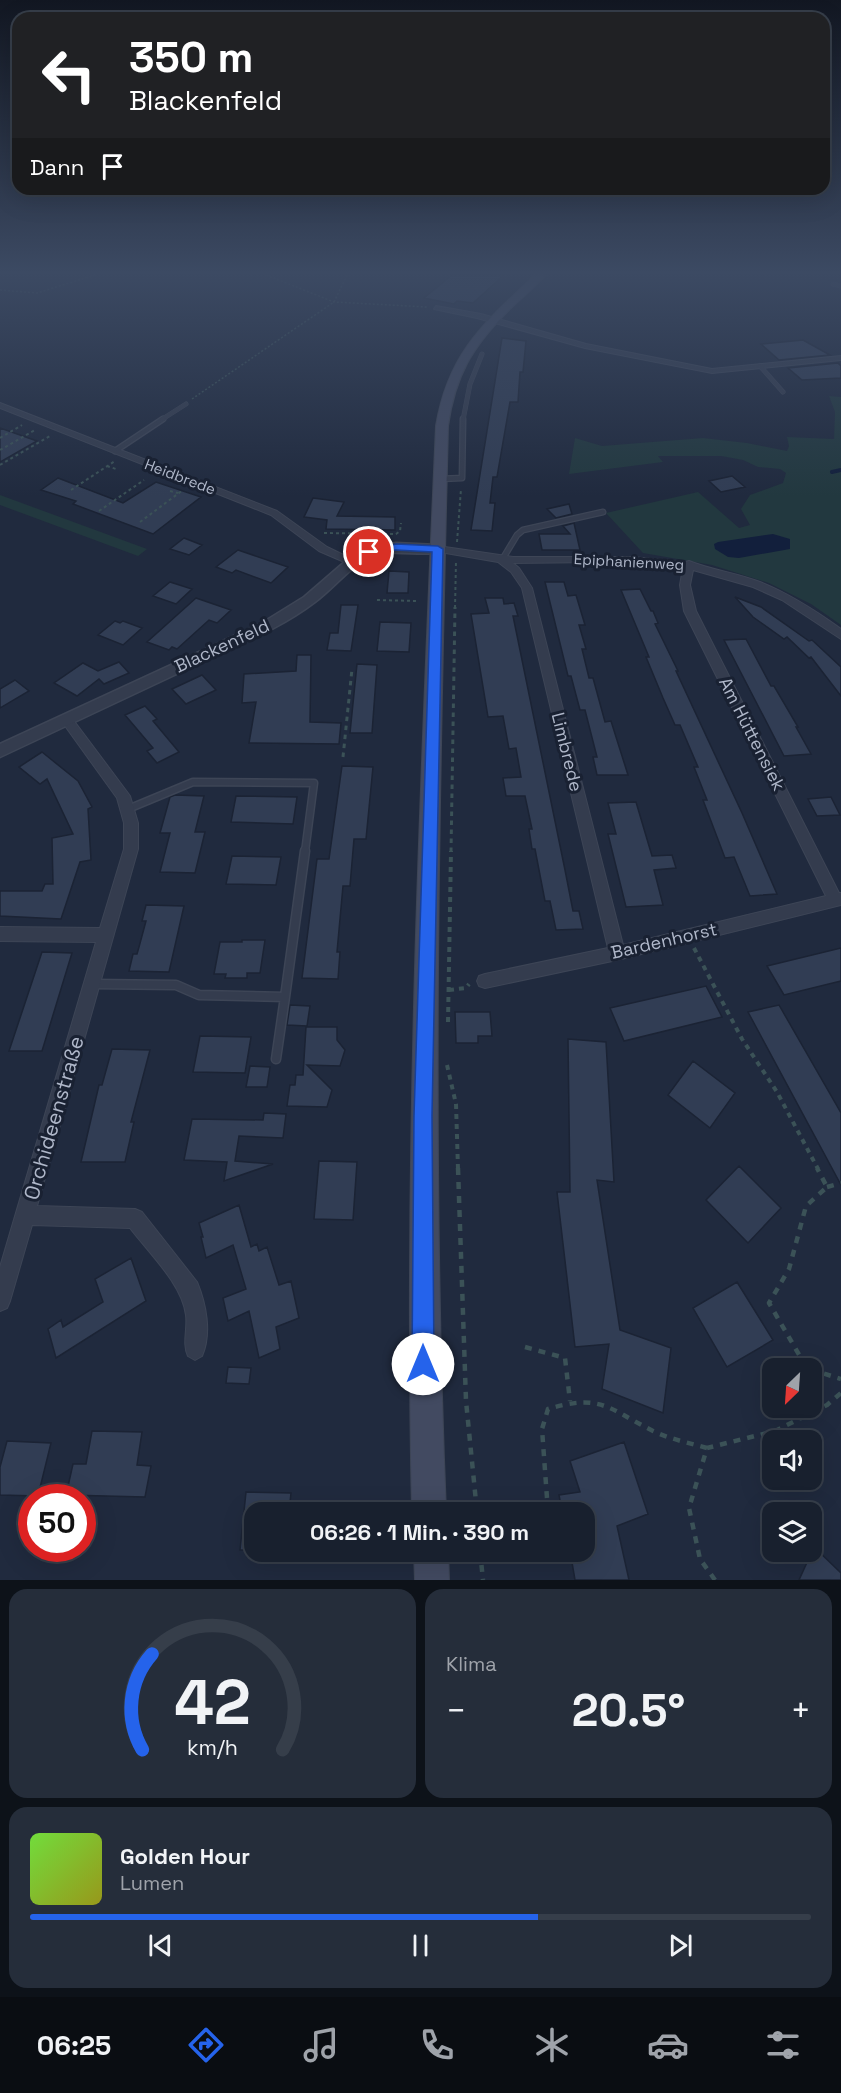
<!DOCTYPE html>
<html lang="de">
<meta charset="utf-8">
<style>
body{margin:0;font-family:"Space Grotesk",sans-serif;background:#252d3a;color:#f1f3f6;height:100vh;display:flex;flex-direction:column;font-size:22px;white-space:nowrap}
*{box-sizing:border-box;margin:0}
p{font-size:20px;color:#9fa3aa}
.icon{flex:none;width:33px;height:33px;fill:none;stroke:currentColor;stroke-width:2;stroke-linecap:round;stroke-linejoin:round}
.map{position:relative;height:1580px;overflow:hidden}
.side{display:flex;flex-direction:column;gap:9px;padding:9px;background:#0d1219;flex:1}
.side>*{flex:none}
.banner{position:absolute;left:12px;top:12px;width:818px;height:183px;border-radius:18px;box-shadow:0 6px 24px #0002,0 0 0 2px #363e4a;background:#202124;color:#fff;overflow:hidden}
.needle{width:39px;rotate:205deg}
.fabs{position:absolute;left:762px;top:1358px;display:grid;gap:12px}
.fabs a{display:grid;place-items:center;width:60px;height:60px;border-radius:12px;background:#18202e;box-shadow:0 6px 24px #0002,0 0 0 2px #363e4a;font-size:30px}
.speed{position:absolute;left:18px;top:1484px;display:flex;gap:12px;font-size:30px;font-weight:700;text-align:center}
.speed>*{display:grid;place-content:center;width:78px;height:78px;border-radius:50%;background:#18202e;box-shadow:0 6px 24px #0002,0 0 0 2px #363e4a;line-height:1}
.speed .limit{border:9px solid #d22;background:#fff;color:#111}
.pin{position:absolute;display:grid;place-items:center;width:51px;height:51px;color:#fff;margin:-26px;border:3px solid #fff;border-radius:50%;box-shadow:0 2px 6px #0007}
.me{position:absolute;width:66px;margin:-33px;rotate:0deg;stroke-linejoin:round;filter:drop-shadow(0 0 4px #0008)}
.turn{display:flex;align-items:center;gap:21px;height:126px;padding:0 18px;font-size:27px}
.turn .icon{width:78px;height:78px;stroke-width:2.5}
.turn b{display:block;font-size:42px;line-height:51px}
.then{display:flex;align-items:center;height:57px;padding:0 18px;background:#0003;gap:12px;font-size:22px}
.big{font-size:45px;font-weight:700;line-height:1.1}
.side .widget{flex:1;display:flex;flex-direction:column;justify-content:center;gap:9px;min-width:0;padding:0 21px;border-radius:18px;background:#252d3a}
.side .dial{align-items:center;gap:0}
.dial svg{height:156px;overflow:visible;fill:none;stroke:#363e4a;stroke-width:7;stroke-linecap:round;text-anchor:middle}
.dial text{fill:#f1f3f6;stroke:none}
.song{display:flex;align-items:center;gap:18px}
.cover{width:72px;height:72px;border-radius:9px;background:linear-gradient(135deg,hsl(100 70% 55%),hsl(60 70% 35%))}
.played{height:6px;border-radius:3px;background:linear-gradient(90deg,#2563eb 65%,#363e4a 65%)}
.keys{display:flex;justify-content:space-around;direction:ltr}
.heat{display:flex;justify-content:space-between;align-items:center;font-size:33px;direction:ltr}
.side .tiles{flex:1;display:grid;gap:9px;grid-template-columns:1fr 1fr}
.widget:last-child{grid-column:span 2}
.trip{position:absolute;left:244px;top:1502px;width:351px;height:60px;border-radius:18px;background:#18202e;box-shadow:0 6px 24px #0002,0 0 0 2px #363e4a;font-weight:700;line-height:60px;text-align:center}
.tab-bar{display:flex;height:96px;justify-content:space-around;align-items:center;background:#0a0d12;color:#9fa3aa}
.tab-bar .icon{width:42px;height:42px}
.tab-bar .selected{color:#2563eb}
.tab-bar b{font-size:27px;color:#f1f3f6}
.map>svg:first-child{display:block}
</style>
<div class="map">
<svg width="841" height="1580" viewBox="0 0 841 1580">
<rect width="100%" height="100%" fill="#202a3e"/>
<path fill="#22383f" d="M 829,396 L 841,397 L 841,625 L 811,604 L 769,583 L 712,565 L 643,553 L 606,513 L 698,492 L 739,528 L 750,525 L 741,509 L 750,495 L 783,483 L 786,473 L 780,469 L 758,467 L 743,460 L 721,456 L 658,456 L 663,462 L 569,474 L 575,438 L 602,446 L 703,438 L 747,443 L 787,451 L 789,446 L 787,437 L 834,439 L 835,412 Z
M 0,495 L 147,549 L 138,556 L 0,505 Z"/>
<path fill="#121f3c" d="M 773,534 L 790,539 L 790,549 L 739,558 L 728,557 L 715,549 L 714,544 L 718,542 Z"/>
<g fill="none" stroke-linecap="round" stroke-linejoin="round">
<path stroke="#121f3c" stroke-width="4" d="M 832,472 L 841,470"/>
</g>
<path fill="#313d54" stroke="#1b2334" stroke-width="1.5" d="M 452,275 L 504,275 L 473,303 L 457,301 L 454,304 L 424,298 Z
M 502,338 L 526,341 L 523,372 L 520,372 L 518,402 L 510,402 L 497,477 L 493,477 L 490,503 L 495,503 L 492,531 L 471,530 Z
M 803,340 L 830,355 L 779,360 L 761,344 Z
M 838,363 L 841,366 L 841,378 L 802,380 L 788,368 Z
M 0,428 L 37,441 L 0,462 Z
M 732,476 L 745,487 L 721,492 L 709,481 Z
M 58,478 L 123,503 L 156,482 L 201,497 L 153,534 L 73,504 L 76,501 L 41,490 Z
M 313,498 L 344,502 L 337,516 L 395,517 L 395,530 L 326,529 L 327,520 L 304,517 Z
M 569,504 L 572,514 L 556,518 L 547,509 Z
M 574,523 L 580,550 L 542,550 L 539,534 L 570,534 L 563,526 Z
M 184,538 L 202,545 L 189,555 L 170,549 Z
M 238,550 L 288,567 L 271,583 L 236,570 L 232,573 L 216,567 Z
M 389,571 L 409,572 L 408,593 L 387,593 Z
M 170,582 L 192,589 L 176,604 L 153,596 Z
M 545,582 L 564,582 L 568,596 L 576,595 L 585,625 L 579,625 L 586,649 L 582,649 L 589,678 L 593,678 L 605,722 L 611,721 L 628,775 L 597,775 L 593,757 L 597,757 L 585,710 L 580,710 L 571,676 L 568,676 Z
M 640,589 L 651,611 L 653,611 L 658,623 L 655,624 L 678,671 L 676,671 L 742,813 L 777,894 L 750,896 L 734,857 L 725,858 L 703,800 L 707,800 L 694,767 L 698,767 L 680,725 L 675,725 L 663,698 L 646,657 L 649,657 L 621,590 Z
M 735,597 L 761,607 L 809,641 L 812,640 L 841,667 L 841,696 L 811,657 L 809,658 L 787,637 L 784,639 L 753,617 Z
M 196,598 L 231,610 L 217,623 L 209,620 L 177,649 L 172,647 L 169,650 L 147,642 Z
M 485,598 L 503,598 L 504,604 L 514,603 L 518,616 L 513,616 L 565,870 L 573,911 L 579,911 L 583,929 L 556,930 L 550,901 L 545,901 L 535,849 L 532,849 L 529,829 L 532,829 L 525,796 L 506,796 L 503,778 L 521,777 L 516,748 L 509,749 L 503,716 L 488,717 L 471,614 L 489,613 Z
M 341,605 L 358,605 L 351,651 L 327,650 L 330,633 L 338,633 Z
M 115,621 L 120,623 L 123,621 L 142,628 L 123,645 L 98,635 Z
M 380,622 L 411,623 L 409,652 L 377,651 Z
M 746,639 L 771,686 L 774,686 L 798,727 L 796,727 L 811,754 L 784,756 L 724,640 Z
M 297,655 L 311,655 L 310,722 L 341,723 L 339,744 L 249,743 L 256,702 L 242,703 L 244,674 L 296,671 Z
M 119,662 L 129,673 L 104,684 L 99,679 L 77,696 L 54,683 L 83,663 L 98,671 Z
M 357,664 L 377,665 L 372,733 L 350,733 Z
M 202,675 L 216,690 L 186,704 L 172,689 Z
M 15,680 L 29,691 L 0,708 L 0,689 Z
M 145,706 L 157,719 L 153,721 L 179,752 L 157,763 L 147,751 L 153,748 L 125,715 Z
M 42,752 L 78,781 L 92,807 L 88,809 L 91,860 L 80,862 L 61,919 L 0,916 L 0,891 L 42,891 L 45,884 L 53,884 L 52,838 L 73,834 L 47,779 L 40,784 L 19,767 Z
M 342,766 L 373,767 L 366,839 L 354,839 L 350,886 L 343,886 L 337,952 L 340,952 L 338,979 L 302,978 L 317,859 L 329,859 Z
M 175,795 L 204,796 L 195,832 L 205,832 L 195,873 L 160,872 L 170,833 L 160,833 L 170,797 Z
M 236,796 L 297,797 L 293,824 L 231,822 Z
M 831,797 L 840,815 L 817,816 L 808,799 Z
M 636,802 L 652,856 L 672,855 L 676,868 L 654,870 L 663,905 L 626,907 L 608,834 L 616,834 L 608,803 Z
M 232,856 L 281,857 L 276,885 L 226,884 Z
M 146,905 L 184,906 L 169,972 L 129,971 L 133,954 L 137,954 L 139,947 L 146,921 L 142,921 Z
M 242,940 L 265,940 L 260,973 L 247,973 L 247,978 L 225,978 L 226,974 L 214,974 L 220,942 L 242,942 Z
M 841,948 L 841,981 L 784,995 L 767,966 Z
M 42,952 L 72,953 L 42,1051 L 9,1051 Z
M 706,986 L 722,1017 L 624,1041 L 610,1008 Z
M 290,1005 L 310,1006 L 307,1026 L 287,1025 Z
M 779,1005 L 841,1113 L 841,1185 L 748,1012 Z
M 455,1012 L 490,1012 L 492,1036 L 478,1036 L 478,1043 L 456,1043 Z
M 306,1027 L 337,1027 L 337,1040 L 345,1050 L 340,1066 L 307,1065 L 332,1090 L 327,1107 L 287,1106 L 290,1085 L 295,1085 L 296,1075 L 303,1075 Z
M 200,1036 L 251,1037 L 245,1073 L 193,1072 Z
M 568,1039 L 606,1042 L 614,1182 L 597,1180 L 620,1330 L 671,1348 L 663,1413 L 602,1389 L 609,1344 L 575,1347 L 557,1192 L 570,1192 Z
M 112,1049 L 150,1050 L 131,1122 L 134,1122 L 125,1162 L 81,1162 L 99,1085 L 102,1085 Z
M 693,1061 L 735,1093 L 710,1128 L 668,1095 Z
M 250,1066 L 270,1067 L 267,1087 L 246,1087 Z
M 264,1113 L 286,1114 L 283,1138 L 239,1136 L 235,1161 L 273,1164 L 224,1181 L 227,1162 L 184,1160 L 192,1119 L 263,1120 Z
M 319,1161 L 357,1162 L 353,1220 L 314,1219 Z
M 739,1166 L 781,1208 L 748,1243 L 706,1200 Z
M 239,1205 L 251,1247 L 257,1244 L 259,1251 L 267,1247 L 279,1285 L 291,1281 L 299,1318 L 276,1327 L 280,1349 L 259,1358 L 249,1311 L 228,1321 L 223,1298 L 246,1289 L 233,1245 L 206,1258 L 201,1237 L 203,1237 L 199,1223 Z
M 131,1258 L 146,1301 L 56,1358 L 48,1329 L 61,1320 L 63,1327 L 103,1302 L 95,1279 Z
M 737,1282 L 773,1340 L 727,1367 L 693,1308 Z
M 228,1367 L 251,1368 L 249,1384 L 226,1383 Z
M 92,1431 L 142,1432 L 137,1465 L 151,1466 L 145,1497 L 66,1495 L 73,1464 L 86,1464 Z
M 7,1441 L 51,1443 L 38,1496 L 0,1495 L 0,1467 Z
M 624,1442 L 648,1514 L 617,1526 L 629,1580 L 575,1580 L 570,1551 L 585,1551 L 585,1512 L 562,1512 L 559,1495 L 580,1492 L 570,1461 Z
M 246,1492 L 291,1493 L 289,1512 L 255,1512 L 255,1550 L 240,1550 Z
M 814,1547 L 841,1573 L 841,1580 L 799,1580 Z"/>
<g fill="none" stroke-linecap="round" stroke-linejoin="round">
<g stroke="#3d4556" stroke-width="5">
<path id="service-far3" d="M 833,284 L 841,286
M 760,366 L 783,392
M 161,420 L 186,404
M 463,420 L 470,384 L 482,354"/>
</g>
<g stroke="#3d4556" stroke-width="7">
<path id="service-far2" d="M 115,451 L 163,419
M 440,479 L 462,478 L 463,419
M 502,560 L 517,535 L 523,530 L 603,512"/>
</g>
<g stroke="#3d4556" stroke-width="9">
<path id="service-far1" d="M 128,809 L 193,782 L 314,783 L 305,852"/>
</g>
<g stroke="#3d4556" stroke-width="11">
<path id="service" d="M 93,984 L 176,985 L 199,995 L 285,997 L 305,851
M 276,1059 L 285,997"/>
</g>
<g stroke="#3d4556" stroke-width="2">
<path id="minor" d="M 436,306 L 481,314 L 586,344 L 712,369 L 841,356 L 841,360 L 712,373 L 585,348 L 477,318 L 434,309 Z
M 0,403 L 277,511 L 327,547 L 358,562 L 357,564 L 349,564 L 319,551 L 271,515 L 0,408 Z
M 438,546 L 513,557 L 631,557 L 685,562 L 689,561 C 711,570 737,573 760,582 C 790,594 816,611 841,629 L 841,639 L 782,600 L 753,587 L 693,570 L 690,585 L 696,611 L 839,893 L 841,893 L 841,905 L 617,960 L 485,988 L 479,986 L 477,981 L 479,976 L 485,974 L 608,948 L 522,588 L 511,572 L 498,562 L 434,551 L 433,549 ZM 597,562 L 683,568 L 680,585 L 684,611 L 826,896 L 623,945 L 532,588 L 519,568 L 513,563 Z
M 67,716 L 71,717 L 130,796 L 138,823 L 138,849 L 37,1206 L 135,1209 L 142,1212 L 197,1282 C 206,1304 212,1333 202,1356 L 195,1360 L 188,1356 C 182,1343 188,1329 186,1315 C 182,1284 149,1253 130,1228 L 32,1225 L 10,1301 L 7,1308 L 0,1311 L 0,1267 L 96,942 L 0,941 L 0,927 L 100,928 L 124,849 L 124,823 L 117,798 L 63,723 L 61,720 Z"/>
</g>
<g stroke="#3d4556" stroke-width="3">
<path id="tertiary" d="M 396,543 L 438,545 L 445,549 C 436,559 390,548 373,556 C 351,565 334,588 315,602 C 302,612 287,621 272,629 L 0,757 L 0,744 L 262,623 L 304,597 L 348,559 L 364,549 Z"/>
</g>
<g stroke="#3d4556" stroke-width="2">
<path id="secondary" d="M 535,275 L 545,275 C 534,288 520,299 508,311 C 472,347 455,376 448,426 C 439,788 431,1150 446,1512 L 412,1512 C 404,1150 420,788 436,426 C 448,353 483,324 535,275 Z
M 414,1551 L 448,1551 L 449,1580 L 415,1580 Z"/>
</g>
<path stroke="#3b5257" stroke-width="1.5" stroke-dasharray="2 2" stroke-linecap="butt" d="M 266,275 L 334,302 L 427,307
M 0,290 L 37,293 L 95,275
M 192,399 L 334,302 L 347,275"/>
<path stroke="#3b5257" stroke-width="2" stroke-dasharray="3 3" stroke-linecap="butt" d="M 0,438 L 22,425
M 0,450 L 35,430
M 0,465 L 50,436
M 107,466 L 116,469
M 71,490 L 115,461
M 170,491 L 178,493
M 99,511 L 144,480
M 140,522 L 183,490
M 324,533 L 396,534 L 400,531 L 401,523
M 457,542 L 461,489
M 377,600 L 416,601
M 455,608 L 456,561"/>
<path stroke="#3b5257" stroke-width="3" stroke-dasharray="4.5 4.5" stroke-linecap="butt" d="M 343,757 L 352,669
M 451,852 L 455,607"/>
<path stroke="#3b5257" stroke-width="4" stroke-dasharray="5 5" stroke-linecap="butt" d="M 694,948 L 742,1039 L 777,1092 L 818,1169
M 449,990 L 466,988 L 469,984
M 448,1022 L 451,851
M 447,1065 L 456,1104 L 458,1169"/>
<path stroke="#3b5257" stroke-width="4.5" stroke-dasharray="7 7" stroke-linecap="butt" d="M 458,1168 L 466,1401 L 477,1512
M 827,1187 L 841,1183
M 525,1347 L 565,1358 L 570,1401
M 801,1358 L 822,1373 L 841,1379
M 802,1368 L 801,1358 L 769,1303 L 789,1269 L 806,1206 L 827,1187 L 817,1168
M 799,1420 L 802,1407
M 548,1512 L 542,1429 L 548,1409 C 601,1393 609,1409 653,1431 C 670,1439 689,1443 707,1448
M 480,1551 L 483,1580
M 519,1553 L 525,1551
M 715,1580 L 700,1559 L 689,1508 L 707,1448 L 775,1431 L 827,1405 L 841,1393"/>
<use href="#service-far3" stroke="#343c4e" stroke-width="4"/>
<use href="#service-far2" stroke="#343c4e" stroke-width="4.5"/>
<use href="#service-far1" stroke="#343c4e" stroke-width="6"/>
<use href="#service" stroke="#343c4e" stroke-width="8"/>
<use href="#minor" fill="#343c4e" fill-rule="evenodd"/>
<use href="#tertiary" fill="#343c4e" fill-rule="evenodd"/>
<use href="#secondary" fill="#424a61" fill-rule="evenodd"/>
</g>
<linearGradient id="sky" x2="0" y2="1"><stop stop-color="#121722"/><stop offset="0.55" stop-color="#3c4a63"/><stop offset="1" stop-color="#3c4a63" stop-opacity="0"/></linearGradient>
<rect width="841" height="496" fill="url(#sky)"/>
<path fill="#2563eb" stroke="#184099" stroke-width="1.5" d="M 396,544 L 438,546 L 443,549 L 432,1116 L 434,1364 L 431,1372 L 423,1375 L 415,1372 L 412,1364 L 414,1116 L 432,552 L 396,550 L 369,555 L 363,552 Z"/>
<g text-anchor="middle" stroke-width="6" stroke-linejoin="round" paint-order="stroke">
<g font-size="15" fill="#afb7c9" stroke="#192132">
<text transform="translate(180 477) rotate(21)" y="5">Heidbrede</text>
<text transform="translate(629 562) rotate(3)" y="5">Epiphanienweg</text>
</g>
<g font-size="18" fill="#afb7c9" stroke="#192132">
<text transform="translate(222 646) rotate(-25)" y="6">Blackenfeld</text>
<text transform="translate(752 734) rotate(63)" y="6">Am Hüttensiek</text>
<text transform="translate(567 752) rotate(76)" y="6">Limbrede</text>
<text transform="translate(664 941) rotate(-13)" y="6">Bardenhorst</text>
</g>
<g font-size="21" fill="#afb7c9" stroke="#192132">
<text transform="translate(54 1118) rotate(-74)" y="7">Orchideenstraße</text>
</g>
</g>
</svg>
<div class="fabs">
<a><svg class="needle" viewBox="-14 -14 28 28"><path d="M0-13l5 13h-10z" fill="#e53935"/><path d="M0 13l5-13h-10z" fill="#9fa3aa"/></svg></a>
<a><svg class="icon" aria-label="sound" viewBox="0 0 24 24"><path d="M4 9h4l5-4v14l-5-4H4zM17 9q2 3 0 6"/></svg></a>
<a><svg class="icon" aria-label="layers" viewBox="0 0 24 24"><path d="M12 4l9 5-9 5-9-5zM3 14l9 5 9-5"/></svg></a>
</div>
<div class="speed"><div class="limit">50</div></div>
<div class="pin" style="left:369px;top:552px;background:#d93025"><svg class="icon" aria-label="arrive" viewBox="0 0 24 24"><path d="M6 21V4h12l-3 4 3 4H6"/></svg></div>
<svg class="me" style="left:423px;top:1364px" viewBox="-20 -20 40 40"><circle r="19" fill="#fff"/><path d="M0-13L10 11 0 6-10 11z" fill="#2563eb"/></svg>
<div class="trip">06:26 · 1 Min. · 390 m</div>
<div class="banner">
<div class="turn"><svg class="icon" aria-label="left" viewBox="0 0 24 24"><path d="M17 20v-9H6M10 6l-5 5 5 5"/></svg><div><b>350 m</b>Blackenfeld</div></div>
<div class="then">Dann<svg class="icon" aria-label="arrive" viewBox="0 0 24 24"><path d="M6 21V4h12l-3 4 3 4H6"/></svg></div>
</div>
</div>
<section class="side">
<div class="tiles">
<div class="widget dial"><svg viewBox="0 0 100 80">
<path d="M14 69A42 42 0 1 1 86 69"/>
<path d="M14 69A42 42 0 0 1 19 20" stroke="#2563eb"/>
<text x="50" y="56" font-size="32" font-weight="700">42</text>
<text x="50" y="72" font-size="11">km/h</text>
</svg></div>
<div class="widget"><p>Klima</p>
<div class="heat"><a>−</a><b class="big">20.5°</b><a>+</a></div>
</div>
<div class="widget">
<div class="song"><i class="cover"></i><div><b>Golden Hour</b><p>Lumen</p></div></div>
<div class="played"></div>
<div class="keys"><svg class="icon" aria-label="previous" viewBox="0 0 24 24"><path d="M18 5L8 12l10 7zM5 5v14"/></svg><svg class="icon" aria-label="pause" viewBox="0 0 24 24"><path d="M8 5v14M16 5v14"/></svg><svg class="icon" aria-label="next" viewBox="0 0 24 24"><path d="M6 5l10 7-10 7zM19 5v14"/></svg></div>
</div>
</div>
</section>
<nav class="tab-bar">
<b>06:25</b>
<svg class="icon selected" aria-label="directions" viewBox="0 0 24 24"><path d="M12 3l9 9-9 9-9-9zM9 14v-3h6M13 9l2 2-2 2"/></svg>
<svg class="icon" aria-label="music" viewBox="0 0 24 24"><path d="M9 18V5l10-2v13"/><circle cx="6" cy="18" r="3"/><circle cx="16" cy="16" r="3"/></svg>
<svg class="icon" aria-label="phone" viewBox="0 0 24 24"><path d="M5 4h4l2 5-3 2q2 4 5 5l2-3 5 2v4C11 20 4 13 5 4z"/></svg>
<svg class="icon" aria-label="climate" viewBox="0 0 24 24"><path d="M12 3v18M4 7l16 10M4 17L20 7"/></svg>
<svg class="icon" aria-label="car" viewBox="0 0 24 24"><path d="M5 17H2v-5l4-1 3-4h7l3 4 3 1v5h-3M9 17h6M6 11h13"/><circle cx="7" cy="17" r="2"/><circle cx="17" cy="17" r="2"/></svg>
<svg class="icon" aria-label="filters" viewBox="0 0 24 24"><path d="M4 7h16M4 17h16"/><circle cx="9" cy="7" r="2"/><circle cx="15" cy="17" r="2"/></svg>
</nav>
